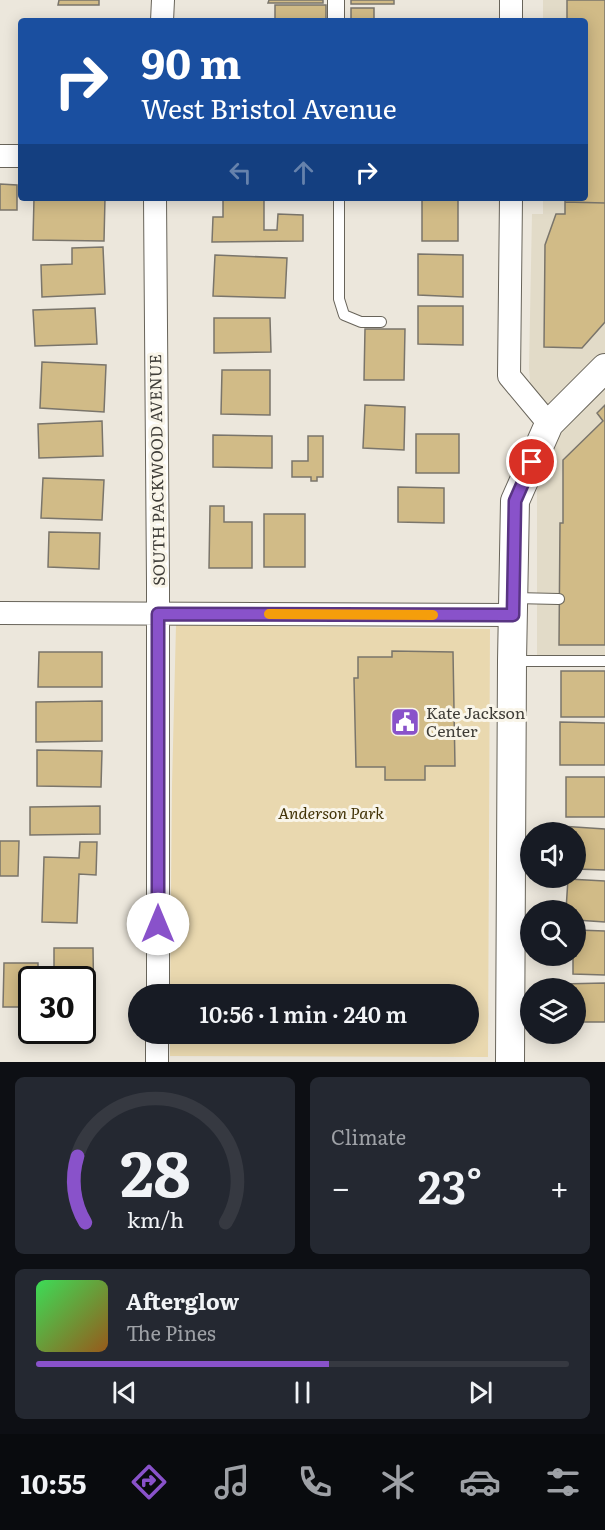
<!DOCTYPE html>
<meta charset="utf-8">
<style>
body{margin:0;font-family:Literata,serif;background:#242831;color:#f1f3f6;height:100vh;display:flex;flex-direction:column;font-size:22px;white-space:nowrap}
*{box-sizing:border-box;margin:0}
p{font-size:20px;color:#9ea1a6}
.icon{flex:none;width:33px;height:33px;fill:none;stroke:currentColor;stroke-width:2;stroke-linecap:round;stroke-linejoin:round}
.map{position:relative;height:1062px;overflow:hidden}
.side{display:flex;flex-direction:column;gap:15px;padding:15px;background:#0d0f14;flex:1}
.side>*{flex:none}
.hud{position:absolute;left:18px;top:18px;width:570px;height:183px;border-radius:6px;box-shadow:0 3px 15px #0003;background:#1a4fa0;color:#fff;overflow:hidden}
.fabs{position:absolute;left:520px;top:822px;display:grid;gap:12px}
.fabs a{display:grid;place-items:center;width:66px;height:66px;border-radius:50%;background:#171b24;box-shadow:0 3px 15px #0003;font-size:30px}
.speed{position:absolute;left:18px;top:966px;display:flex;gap:12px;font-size:30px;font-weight:700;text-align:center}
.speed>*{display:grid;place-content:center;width:78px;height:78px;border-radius:50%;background:#171b24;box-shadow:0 3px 15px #0003;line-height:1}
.speed .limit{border:3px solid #111;border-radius:9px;background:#fff;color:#111}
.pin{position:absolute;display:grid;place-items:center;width:51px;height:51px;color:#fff;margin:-26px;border:3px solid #fff;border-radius:50%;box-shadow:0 2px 6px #0007}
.me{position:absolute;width:66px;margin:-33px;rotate:0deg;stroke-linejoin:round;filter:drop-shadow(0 0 4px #0008)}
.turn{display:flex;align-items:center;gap:21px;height:126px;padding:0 24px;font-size:27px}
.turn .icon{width:78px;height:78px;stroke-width:2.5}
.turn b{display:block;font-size:42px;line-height:51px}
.lanes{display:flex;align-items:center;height:57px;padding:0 24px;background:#0003;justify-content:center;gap:30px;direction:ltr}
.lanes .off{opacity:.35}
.big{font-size:45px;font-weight:600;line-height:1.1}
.side .widget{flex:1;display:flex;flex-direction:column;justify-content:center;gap:9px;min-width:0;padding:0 21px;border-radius:9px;background:#242831}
.side .dial{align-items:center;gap:0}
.dial svg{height:156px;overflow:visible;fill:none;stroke:#363941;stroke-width:7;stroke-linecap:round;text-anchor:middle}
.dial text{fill:#f1f3f6;stroke:none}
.song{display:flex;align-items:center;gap:18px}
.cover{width:72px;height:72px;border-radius:9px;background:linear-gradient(135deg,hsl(130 70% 55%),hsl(30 70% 35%))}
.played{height:6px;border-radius:3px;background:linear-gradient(90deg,#8952ca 55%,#363941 55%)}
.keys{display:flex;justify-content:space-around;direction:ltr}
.heat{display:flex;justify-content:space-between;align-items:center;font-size:33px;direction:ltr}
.side .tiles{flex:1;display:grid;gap:15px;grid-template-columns:1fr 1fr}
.widget:last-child{grid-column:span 2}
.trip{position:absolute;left:128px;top:984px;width:351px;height:60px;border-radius:30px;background:#171b24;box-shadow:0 3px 15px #0003;font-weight:600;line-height:60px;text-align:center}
.menu{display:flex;height:96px;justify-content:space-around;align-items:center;background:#090b0e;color:#9ea1a6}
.menu .icon{width:42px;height:42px}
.menu .current{color:#8952ca}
.menu b{font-size:27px;color:#f1f3f6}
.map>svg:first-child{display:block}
</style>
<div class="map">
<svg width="605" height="1062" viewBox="0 0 605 1062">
<rect width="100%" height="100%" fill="#ece7dc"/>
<path fill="#e2dbc8" d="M 543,0 L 605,0 L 605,660 L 537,660 L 537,471 L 545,454 L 544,399 L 531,393 L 529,368 L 532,214 L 543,214 L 543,198 L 585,198 L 585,21 L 543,21 Z"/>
<path fill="#e9d8af" d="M 176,625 L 490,629 L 488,1057 L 170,1056 L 170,1034 L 468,1034 L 468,994 L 170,994 L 172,785 Z"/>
<path fill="#d1bb87" stroke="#7a756b" stroke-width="1.5" d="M 59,0 L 99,0 L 99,5 L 58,5 Z
M 269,0 L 323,0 L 323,3 L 268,3 Z
M 351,0 L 394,0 L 394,4 L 351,4 Z
M 567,0 L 605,0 L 605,203 L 565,202 L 565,198 L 585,198 L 585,21 L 567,21 Z
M 275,5 L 326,5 L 326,21 L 275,21 Z
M 351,8 L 374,8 L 374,21 L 351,21 Z
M 0,184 L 17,185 L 17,210 L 0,210 Z
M 34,198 L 105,198 L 104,241 L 33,240 Z
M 223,198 L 264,200 L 264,230 L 277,230 L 278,214 L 303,215 L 303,241 L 212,242 L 213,217 L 223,217 Z
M 422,198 L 458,198 L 458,241 L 422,241 Z
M 565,202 L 605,203 L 605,322 L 582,348 L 544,347 L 545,245 L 556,214 L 565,214 Z
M 103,247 L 105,294 L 42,297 L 41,265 L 72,264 L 72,248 Z
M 418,254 L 463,255 L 463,297 L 418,295 Z
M 215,255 L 287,258 L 285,298 L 213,296 Z
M 418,306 L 463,306 L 463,345 L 418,344 Z
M 95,308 L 97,344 L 35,346 L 33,310 Z
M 214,318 L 270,318 L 271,352 L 214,353 Z
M 365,329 L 405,329 L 404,380 L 364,380 Z
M 42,362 L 106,365 L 104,412 L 40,408 Z
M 222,370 L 270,370 L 270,415 L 221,414 Z
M 365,405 L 405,407 L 404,450 L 363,448 Z
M 605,405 L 605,645 L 559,645 L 560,523 L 563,523 L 563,460 L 603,421 L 597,413 Z
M 102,421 L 103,456 L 39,458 L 38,424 Z
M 416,434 L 459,434 L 459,473 L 416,473 Z
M 213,435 L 272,436 L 272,468 L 213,467 Z
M 308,436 L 323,436 L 323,477 L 317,477 L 317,481 L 311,481 L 311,477 L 292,477 L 292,461 L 308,461 Z
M 43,478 L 104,480 L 102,520 L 41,518 Z
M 398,487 L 444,488 L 444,523 L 398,522 Z
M 210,506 L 224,506 L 224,522 L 252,522 L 252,568 L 209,568 Z
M 264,514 L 305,514 L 305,567 L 264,567 Z
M 49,532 L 100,533 L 99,569 L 48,567 Z
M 392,651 L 453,652 L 455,766 L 425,766 L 425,780 L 385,780 L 385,767 L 356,767 L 354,678 L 358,678 L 358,657 L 392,657 Z
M 39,652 L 102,652 L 102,687 L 38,687 Z
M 561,671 L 605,671 L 605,717 L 561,717 Z
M 102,701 L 102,741 L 36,742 L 36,702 Z
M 560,722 L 605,723 L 605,765 L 560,765 Z
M 37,750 L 102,751 L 101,787 L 37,786 Z
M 566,777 L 605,777 L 605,817 L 566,817 Z
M 100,806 L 100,834 L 30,835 L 30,807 Z
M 560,826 L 605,829 L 605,870 L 576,869 L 576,832 L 559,832 Z
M 0,841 L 19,841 L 18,876 L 0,876 Z
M 80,842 L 97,842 L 96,875 L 79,874 L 77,923 L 42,922 L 44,857 L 79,858 Z
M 568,879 L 605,881 L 605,922 L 576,920 L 576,910 L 566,910 Z
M 576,930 L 605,931 L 605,975 L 573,974 L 573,956 L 576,956 Z
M 54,948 L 93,948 L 94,1016 L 82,1016 L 82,980 L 54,980 Z
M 4,963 L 38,963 L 38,980 L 32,980 L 32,1007 L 3,1007 Z
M 605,983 L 605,1022 L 576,1022 L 576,988 L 561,988 L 561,984 Z"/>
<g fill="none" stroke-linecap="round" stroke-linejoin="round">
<g stroke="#68645a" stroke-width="12">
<path id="service" d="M 339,198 L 339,299 L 344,315 L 361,322 L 381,322
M 514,598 L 559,599
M 512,661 L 605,661"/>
</g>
<g stroke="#68645a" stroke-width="18">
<path id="pedestrian" d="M 336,21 L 336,0"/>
</g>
<g stroke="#68645a" stroke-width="24">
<path id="minor" d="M 511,0 L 511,21
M 162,21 L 163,0
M 0,156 L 21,156
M 155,198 L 158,584 L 158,994
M 511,198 L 509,376 L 549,424
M 0,613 L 513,615
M 157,1062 L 157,1034"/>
</g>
<g stroke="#68645a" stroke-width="30">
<path id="tertiary" d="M 510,1062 L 512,661 L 515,501 L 549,424 L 605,368"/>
</g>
<use href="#service" stroke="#fff" stroke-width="10"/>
<use href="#pedestrian" stroke="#fff" stroke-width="16"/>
<use href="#minor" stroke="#fff" stroke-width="22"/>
<use href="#tertiary" stroke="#fff" stroke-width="28"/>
</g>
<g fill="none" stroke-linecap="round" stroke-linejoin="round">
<g stroke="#593583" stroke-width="15">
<path id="route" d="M 158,924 L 158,614 L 513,615 L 515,501 L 532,462"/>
</g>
<use href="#route" stroke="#8952ca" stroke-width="10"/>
<path stroke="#f59e0b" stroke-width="10" d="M 269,614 L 433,615"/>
</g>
<defs>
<g id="civic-square" transform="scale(1.5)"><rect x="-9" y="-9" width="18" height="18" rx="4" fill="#8952ca" stroke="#f9f5e9"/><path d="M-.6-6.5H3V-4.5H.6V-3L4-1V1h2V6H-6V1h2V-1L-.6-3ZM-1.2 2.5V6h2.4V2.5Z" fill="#fff"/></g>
</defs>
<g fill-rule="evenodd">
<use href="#civic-square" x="405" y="722"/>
</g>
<g text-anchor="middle" stroke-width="6" stroke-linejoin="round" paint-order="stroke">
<g font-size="16" fill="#3e3c37" stroke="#f9f5e9">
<text transform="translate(157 470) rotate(-91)" y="6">SOUTH PACKWOOD AVENUE</text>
</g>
<g font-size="16" fill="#3e3c37" stroke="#f9f5e9" text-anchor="start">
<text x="426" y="719">Kate Jackson<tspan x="426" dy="18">Center</tspan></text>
</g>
<g font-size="16" font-style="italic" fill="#433408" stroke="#f9f5e9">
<text x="331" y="819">Anderson Park</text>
</g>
</g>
</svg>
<div class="fabs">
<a><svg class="icon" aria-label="sound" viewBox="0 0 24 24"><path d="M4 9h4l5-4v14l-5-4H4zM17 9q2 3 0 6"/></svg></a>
<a><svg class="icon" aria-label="search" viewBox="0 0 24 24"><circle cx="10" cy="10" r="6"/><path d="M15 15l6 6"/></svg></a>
<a><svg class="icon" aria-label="layers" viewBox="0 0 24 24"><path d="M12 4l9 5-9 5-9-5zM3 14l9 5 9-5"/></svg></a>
</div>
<div class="speed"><div class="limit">30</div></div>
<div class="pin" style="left:532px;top:462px;background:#d93025"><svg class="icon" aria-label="arrive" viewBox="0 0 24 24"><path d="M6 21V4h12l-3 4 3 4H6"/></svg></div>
<svg class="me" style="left:158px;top:924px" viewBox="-20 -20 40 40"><circle r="19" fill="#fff"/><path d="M0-13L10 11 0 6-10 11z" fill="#8952ca"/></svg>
<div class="trip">10:56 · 1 min · 240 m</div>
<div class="hud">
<div class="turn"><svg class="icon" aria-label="right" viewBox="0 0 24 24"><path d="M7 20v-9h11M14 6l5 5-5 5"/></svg><div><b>90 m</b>West Bristol Avenue</div></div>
<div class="lanes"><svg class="icon off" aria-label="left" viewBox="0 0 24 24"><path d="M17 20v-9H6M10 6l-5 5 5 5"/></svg><svg class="icon off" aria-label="ahead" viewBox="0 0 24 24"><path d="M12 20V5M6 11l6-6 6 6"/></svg><svg class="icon" aria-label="right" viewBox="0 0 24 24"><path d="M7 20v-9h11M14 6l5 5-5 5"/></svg></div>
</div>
</div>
<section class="side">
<div class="tiles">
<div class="widget dial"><svg viewBox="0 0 100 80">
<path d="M14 69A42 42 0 1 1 86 69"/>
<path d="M14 69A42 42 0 0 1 10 35" stroke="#8952ca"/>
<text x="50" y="56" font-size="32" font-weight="700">28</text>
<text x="50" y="72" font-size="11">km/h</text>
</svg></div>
<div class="widget"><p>Climate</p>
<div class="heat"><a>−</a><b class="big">23°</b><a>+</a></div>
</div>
<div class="widget">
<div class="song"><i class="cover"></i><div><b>Afterglow</b><p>The Pines</p></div></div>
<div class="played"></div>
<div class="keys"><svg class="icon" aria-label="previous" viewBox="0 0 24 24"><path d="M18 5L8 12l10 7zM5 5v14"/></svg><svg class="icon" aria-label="pause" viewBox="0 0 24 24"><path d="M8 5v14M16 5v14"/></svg><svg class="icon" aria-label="next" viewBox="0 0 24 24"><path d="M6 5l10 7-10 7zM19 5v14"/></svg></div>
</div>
</div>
</section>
<nav class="menu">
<b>10:55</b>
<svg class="icon current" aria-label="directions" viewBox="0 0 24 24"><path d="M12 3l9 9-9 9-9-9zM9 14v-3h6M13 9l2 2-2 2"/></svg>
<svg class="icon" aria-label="music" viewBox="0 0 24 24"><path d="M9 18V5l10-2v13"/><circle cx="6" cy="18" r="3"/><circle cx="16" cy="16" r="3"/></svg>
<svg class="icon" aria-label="phone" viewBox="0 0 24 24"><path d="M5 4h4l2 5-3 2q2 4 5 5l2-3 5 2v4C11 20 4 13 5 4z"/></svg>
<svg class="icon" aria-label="climate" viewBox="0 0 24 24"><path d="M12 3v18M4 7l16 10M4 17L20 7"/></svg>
<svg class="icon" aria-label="car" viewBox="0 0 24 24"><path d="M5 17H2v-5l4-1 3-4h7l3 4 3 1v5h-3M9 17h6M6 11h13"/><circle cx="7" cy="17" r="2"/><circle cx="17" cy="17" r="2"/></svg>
<svg class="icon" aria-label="filters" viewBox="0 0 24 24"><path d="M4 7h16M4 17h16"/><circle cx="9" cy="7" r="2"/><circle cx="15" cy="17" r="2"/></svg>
</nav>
